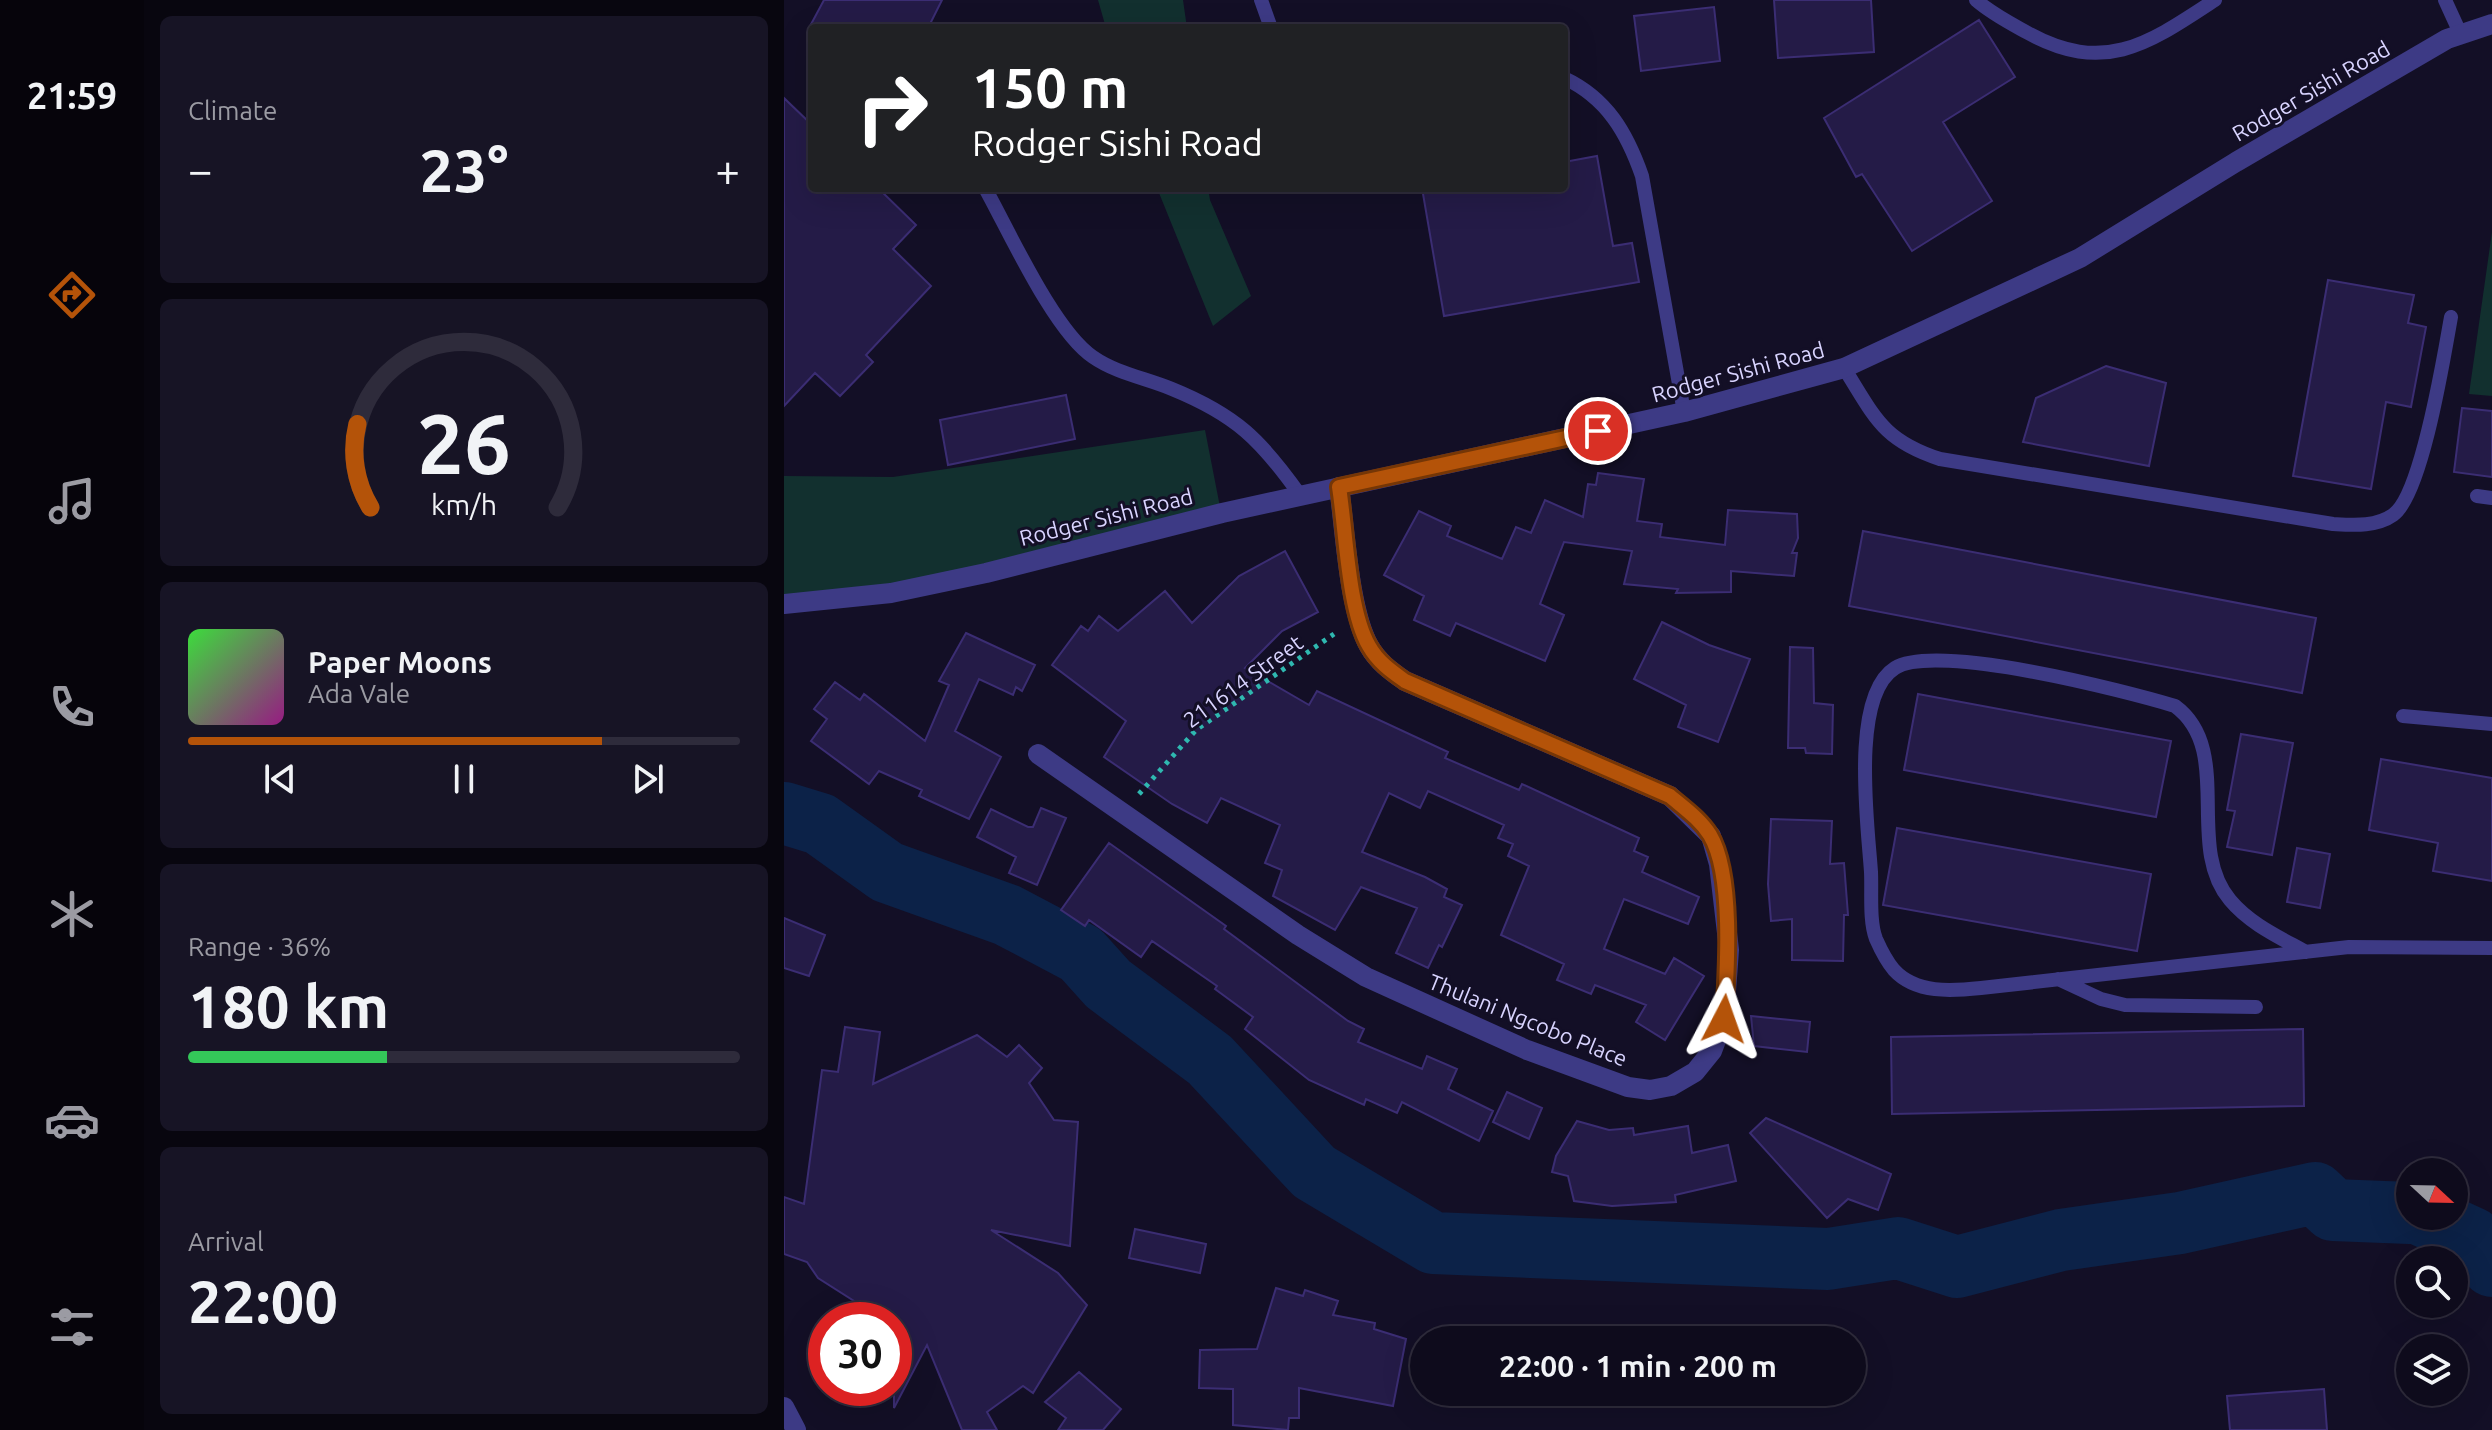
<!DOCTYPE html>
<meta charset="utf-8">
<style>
body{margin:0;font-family:Ubuntu,sans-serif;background:#171425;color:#f1f3f6;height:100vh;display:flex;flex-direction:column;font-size:30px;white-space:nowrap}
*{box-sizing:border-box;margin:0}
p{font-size:26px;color:#9b9ba3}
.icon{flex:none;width:44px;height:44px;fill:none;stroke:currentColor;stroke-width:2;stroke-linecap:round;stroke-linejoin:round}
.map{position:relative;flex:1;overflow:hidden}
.details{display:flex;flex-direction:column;gap:16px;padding:16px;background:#08060f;width:640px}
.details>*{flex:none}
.guide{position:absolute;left:24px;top:24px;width:760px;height:168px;border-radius:8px;box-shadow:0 8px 32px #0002,0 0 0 2px #2e2b3b;background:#202124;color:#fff;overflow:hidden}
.needle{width:52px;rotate:112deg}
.tools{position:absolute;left:1612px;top:1158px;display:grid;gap:16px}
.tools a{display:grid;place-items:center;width:72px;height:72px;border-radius:50%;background:#0e0b1c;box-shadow:0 8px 32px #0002,0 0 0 2px #2e2b3b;font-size:40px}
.speed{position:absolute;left:24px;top:1302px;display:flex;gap:16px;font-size:40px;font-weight:700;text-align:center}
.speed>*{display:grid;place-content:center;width:104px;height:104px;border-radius:50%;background:#0e0b1c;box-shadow:0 8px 32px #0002,0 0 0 2px #2e2b3b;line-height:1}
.speed .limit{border:12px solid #d22;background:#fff;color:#111}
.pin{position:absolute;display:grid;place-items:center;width:68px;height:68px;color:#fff;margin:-34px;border:4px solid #fff;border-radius:50%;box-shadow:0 2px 8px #0007}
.me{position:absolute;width:88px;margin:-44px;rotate:4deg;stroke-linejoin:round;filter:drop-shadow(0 0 6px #0008)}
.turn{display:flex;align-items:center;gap:28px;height:168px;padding:0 32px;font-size:36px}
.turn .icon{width:104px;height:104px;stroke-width:2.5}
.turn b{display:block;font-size:56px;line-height:68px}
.big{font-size:60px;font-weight:700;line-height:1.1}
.details .card{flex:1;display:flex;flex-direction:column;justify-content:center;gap:12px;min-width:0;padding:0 28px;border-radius:12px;background:#171425}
.details .dial{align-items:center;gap:0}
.dial svg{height:208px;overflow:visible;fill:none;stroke:#2e2b3b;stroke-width:7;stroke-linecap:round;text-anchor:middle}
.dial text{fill:#f1f3f6;stroke:none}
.song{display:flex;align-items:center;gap:24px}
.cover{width:96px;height:96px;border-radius:12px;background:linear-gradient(135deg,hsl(120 70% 55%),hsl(310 70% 35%))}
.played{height:8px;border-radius:4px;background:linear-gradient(90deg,#b45309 75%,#2e2b3b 75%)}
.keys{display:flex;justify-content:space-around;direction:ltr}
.heat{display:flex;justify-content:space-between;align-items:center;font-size:44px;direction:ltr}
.charge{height:12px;border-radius:6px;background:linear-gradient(90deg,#34c759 36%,#2e2b3b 0)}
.trip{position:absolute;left:626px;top:1326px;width:456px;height:80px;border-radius:40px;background:#0e0b1c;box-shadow:0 8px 32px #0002,0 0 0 2px #2e2b3b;font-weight:700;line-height:80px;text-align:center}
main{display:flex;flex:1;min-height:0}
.tab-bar{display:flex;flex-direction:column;width:144px;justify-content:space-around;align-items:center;background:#06040b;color:#9b9ba3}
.tab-bar .icon{width:56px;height:56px}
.tab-bar .active{color:#b45309}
.tab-bar b{font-size:36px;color:#f1f3f6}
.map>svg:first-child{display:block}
</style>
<main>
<nav class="tab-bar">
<b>21:59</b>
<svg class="icon active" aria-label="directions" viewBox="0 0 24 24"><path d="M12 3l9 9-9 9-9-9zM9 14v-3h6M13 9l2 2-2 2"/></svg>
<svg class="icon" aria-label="music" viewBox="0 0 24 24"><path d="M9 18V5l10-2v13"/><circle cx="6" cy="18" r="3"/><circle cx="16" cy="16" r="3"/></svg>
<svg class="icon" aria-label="phone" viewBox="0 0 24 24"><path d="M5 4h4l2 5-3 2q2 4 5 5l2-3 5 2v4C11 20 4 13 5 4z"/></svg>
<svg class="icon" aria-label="climate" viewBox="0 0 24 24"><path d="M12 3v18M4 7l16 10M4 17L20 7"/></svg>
<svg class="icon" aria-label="car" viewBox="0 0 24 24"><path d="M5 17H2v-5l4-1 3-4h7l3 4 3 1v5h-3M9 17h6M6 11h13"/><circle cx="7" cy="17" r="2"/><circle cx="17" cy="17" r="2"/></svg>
<svg class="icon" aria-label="filters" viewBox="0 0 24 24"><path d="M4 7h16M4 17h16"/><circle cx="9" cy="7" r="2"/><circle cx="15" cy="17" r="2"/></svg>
</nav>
<section class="details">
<div class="card"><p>Climate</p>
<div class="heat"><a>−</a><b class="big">23°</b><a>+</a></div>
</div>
<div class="card dial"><svg viewBox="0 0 100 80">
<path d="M14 69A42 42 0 1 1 86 69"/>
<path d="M14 69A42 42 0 0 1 9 37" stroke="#b45309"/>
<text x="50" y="56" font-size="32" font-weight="700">26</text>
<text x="50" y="72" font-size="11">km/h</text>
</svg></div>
<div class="card">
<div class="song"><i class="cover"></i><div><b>Paper Moons</b><p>Ada Vale</p></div></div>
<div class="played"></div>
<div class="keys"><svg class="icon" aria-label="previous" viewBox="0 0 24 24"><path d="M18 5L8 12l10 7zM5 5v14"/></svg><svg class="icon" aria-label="pause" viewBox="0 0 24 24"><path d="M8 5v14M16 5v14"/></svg><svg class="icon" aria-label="next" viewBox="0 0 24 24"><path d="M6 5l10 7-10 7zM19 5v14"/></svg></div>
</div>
<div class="card"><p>Range · 36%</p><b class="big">180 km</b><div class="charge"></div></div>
<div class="card"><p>Arrival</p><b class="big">22:00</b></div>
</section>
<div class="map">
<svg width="1708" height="1430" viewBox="0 0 1708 1430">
<rect width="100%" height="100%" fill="#130f26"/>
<path fill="#12302f" d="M 314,0 L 399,0 L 403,28 L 322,28 Z
M 373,188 L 424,188 L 426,200 L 467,296 L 429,326 Z
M 1708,232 L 1708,396 L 1685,394 Z
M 421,430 L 437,512 L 204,571 L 0,603 L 0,476 L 109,477 Z"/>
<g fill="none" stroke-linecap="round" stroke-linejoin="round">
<path stroke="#0c2248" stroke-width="62" d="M 0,813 L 36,824 L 103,872 L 223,915 L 297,954 L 324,984 L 426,1060 L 530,1172 L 649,1243 L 1044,1259 L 1114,1248 L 1173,1267 L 1277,1240 L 1396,1223 L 1531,1193 L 1549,1210 L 1626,1213
M 1640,1216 L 1688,1238 L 1708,1266"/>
</g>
<path fill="#241b47" stroke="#3b2d73" stroke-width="2" d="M 40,0 L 158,0 L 144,28 L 25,28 Z
M 990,0 L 1087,0 L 1090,52 L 994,58 Z
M 930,7 L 936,61 L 857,71 L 850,16 Z
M 1195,20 L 1231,77 L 1159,122 L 1208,201 L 1128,251 L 1078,174 L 1072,177 L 1040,118 Z
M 0,98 L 28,125 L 28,188 L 94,188 L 132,225 L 109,249 L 147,286 L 82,355 L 89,362 L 56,396 L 31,373 L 0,406 Z
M 813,156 L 829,246 L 848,243 L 855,282 L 660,316 L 638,188 L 780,188 L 780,162 Z
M 1544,280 L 1630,295 L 1624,323 L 1642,327 L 1627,407 L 1602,402 L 1587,489 L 1509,476 Z
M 1322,366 L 1382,383 L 1365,466 L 1239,442 L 1252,398 Z
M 282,395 L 291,439 L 164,465 L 156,420 Z
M 1678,408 L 1708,411 L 1708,477 L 1670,472 Z
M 814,473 L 860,479 L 853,521 L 878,524 L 876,537 L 941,545 L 944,510 L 1013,514 L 1014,538 L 1008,553 L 1013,553 L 1010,576 L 947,571 L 947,592 L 892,593 L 894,589 L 840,584 L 848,551 L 780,542 L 756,604 L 780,615 L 761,661 L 672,623 L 666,636 L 630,620 L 640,596 L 600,575 L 635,511 L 667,526 L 663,536 L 718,559 L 732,527 L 747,533 L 761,500 L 799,517 L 804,484 L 812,485 Z
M 1079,531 L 1532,618 L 1518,693 L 1065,606 Z
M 501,551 L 534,612 L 498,631 L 461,668 L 525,705 L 533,691 L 664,752 L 661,758 L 735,790 L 738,784 L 855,838 L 850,851 L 864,857 L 858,872 L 915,897 L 904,924 L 840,899 L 820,949 L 881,974 L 890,958 L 920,976 L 881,1040 L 852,1022 L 862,1005 L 811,985 L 807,994 L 773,980 L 780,964 L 717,935 L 745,866 L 724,856 L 729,844 L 714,838 L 720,825 L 644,791 L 636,808 L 605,793 L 578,852 L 641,877 L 663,889 L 660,897 L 678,905 L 658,947 L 655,945 L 644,968 L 612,953 L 633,908 L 577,887 L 551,930 L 489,896 L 498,870 L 481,863 L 496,825 L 437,798 L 423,823 L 388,804 L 320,757 L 342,721 L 268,665 L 297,626 L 304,631 L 315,616 L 334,631 L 381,591 L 408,623 L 455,576 Z
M 878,622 L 925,645 L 966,659 L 934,742 L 894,727 L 902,705 L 850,679 Z
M 182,633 L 251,665 L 238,691 L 232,687 L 229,695 L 195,679 L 171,731 L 217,757 L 185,819 L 135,796 L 138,790 L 95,771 L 85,784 L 27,741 L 43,719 L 30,709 L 51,682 L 76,700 L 80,694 L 141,741 L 165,685 L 155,681 Z
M 1006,647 L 1029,648 L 1030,703 L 1049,705 L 1048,754 L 1022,753 L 1021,748 L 1004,748 Z
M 1134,694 L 1387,741 L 1372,817 L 1120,770 Z
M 1457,734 L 1509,743 L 1488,855 L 1443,847 L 1451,811 L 1443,810 Z
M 1597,759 L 1708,778 L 1708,881 L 1649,871 L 1654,843 L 1585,830 Z
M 257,808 L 282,818 L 253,885 L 225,873 L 232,857 L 193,837 L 207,809 L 244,827 L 249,827 Z
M 987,819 L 1048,821 L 1046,864 L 1060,863 L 1064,915 L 1060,915 L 1059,961 L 1008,960 L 1008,919 L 987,921 L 984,884 Z
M 1113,828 L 1367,874 L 1353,951 L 1099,905 Z
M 325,843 L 442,926 L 440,929 L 564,1021 L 580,1029 L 574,1042 L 638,1069 L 643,1056 L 673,1069 L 664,1089 L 709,1111 L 695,1141 L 618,1102 L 613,1113 L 582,1099 L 580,1105 L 525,1080 L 461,1029 L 469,1017 L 431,989 L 433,986 L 368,941 L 357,957 L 305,920 L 301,926 L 277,910 Z
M 1513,848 L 1546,854 L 1536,908 L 1503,902 Z
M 0,918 L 41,935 L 25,976 L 0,968 Z
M 967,1016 L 1026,1022 L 1023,1052 L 970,1046 Z
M 61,1027 L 96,1032 L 89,1084 L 193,1035 L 223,1057 L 235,1045 L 258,1068 L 245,1083 L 270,1120 L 294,1122 L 286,1246 L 207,1230 L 274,1273 L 303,1305 L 249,1393 L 239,1386 L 203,1412 L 213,1430 L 178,1430 L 143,1345 L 110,1408 L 110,1320 L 100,1320 L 34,1278 L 23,1262 L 0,1254 L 0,1197 L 20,1204 L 38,1070 L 54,1072 Z
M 1519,1029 L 1520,1106 L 1108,1114 L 1107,1037 Z
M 723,1092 L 758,1108 L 745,1139 L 709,1122 Z
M 982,1118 L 1107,1174 L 1094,1210 L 1064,1199 L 1043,1218 L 966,1133 Z
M 793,1121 L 825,1130 L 849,1128 L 850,1135 L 904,1126 L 908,1153 L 944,1145 L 952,1181 L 891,1195 L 892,1202 L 828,1206 L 790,1201 L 784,1176 L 768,1172 L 772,1156 Z
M 351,1229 L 422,1244 L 416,1273 L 345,1258 Z
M 492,1288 L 519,1296 L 521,1290 L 554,1301 L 549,1315 L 591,1323 L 590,1329 L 622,1339 L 609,1406 L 515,1388 L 515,1418 L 505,1418 L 504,1430 L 449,1425 L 449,1389 L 415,1388 L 416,1350 L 473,1349 Z
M 295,1372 L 337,1409 L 319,1430 L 274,1430 L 282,1418 L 261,1402 Z
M 1540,1389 L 1543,1430 L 1446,1430 L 1443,1396 Z"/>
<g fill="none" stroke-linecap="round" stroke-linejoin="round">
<path stroke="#2fb8b0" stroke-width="5" stroke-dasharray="4 6" stroke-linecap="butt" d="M 355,794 L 412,730 L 550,634"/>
<path stroke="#3d3a85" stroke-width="14" d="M 477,0 L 487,28
M 1192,0 C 1208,14 1226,23 1244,33 C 1321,75 1364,44 1431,0
M 1661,0 L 1677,35
M 780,78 C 823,98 843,133 858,176 L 900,412
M 201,188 C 225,231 270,331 309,357 C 332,373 361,378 388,389 C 452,415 477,440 516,495
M 1060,368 C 1091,417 1098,440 1156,459 L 1549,524 C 1569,525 1592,527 1609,515 C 1638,495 1660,356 1667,317
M 1693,496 L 1708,498
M 1619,716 L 1708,724
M 1522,952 C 1495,937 1466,924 1446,900 C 1400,846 1451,750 1391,706 C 1341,691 1152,642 1111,668 C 1066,696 1084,826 1087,872 C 1088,892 1085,921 1092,939 C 1096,948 1104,963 1110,970 C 1132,994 1168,991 1197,988 L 1565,947 L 1708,948
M 1274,979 L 1317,999 L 1341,1005 L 1472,1007"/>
<path stroke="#3d3a85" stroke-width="20" d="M 254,754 L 514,935 L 582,977 L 743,1050 L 844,1087 L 866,1090 L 887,1086 L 911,1072 L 928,1051 L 940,1019 L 945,950 L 935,864 L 927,836 L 886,796 L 621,681 C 607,671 594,662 585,646 C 565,610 561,530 555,487
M 0,1407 L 12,1430"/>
<path stroke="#3d3a85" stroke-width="20" d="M 0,604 L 107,593 L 202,573 L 438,513 L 900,412 L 1060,368 L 1296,258 L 1452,162 L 1663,39 L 1708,24"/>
</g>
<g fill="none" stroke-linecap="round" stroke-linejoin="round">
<g stroke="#753606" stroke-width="20">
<path id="route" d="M 814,431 L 555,487 C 562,531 564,610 585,646 C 594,662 607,671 621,681 L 886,796 C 900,808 916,819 926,835 C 950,875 943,973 940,1019"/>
</g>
<use href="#route" stroke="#b45309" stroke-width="14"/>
</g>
<g text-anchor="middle" stroke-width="6" stroke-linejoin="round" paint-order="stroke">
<g font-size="22" fill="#d9d4ff" stroke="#130f26">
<text transform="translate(1527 91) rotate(-30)" y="8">Rodger Sishi Road</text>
<text transform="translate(954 372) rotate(-15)" y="8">Rodger Sishi Road</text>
<text transform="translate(322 517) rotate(-14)" y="8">Rodger Sishi Road</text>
<text transform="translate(459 681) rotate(-36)" y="8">211614 Street</text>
<text transform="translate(744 1020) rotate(22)" y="8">Thulani Ngcobo Place</text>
</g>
</g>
</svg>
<div class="tools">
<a><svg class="needle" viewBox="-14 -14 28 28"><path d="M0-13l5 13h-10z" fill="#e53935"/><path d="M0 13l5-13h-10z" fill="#9b9ba3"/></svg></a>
<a><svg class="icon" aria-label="search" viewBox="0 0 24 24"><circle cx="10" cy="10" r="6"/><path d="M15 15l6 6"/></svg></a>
<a><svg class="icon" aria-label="layers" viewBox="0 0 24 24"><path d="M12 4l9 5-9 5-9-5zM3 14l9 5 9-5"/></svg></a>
</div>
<div class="speed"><div class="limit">30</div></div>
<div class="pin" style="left:814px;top:431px;background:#d93025"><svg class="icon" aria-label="arrive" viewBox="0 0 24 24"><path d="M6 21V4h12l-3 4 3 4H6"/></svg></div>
<svg class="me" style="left:940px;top:1019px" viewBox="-20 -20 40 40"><path d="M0-17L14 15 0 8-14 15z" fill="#b45309" stroke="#fff" stroke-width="4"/></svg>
<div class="trip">22:00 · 1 min · 200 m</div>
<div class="guide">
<div class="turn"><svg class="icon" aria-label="right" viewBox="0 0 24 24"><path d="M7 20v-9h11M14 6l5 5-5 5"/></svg><div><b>150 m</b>Rodger Sishi Road</div></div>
</div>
</div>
</main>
